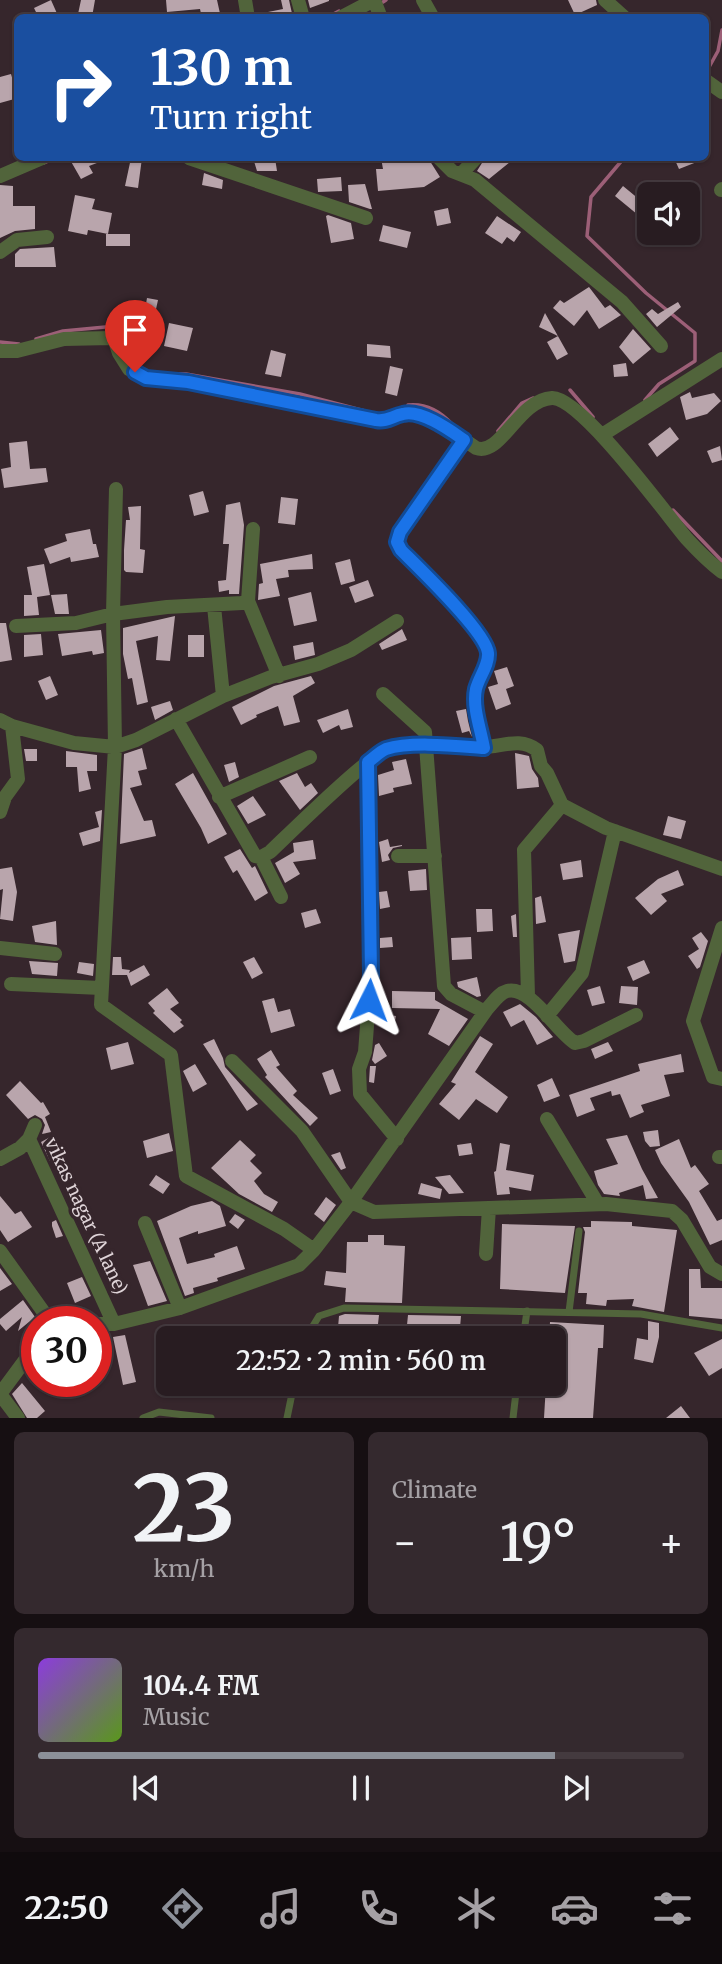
<!DOCTYPE html>
<meta charset="utf-8">
<style>
body{margin:0;font-family:Merriweather,serif;background:#34292e;color:#f1f3f6;height:100vh;display:flex;flex-direction:column;font-size:26px;white-space:nowrap}
*{box-sizing:border-box;margin:0}
p{font-size:23px;color:#a5a1a5}
.icon{flex:none;width:38px;height:38px;fill:none;stroke:currentColor;stroke-width:2;stroke-linecap:round;stroke-linejoin:round}
.map{position:relative;height:1418px;overflow:hidden}
.panel{display:flex;flex-direction:column;gap:14px;padding:14px;background:#160f12;flex:1}
.panel>*{flex:none}
.hud{position:absolute;left:14px;top:14px;width:695px;height:147px;border-radius:10px;box-shadow:0 2px 5px #0004,0 0 0 2px #443a3f;background:#1a4fa0;color:#fff;overflow:hidden}
.fabs{position:absolute;left:637px;top:182px;display:grid;gap:14px}
.fabs a{display:grid;place-items:center;width:63px;height:63px;border-radius:10px;background:#281c21;box-shadow:0 2px 5px #0004,0 0 0 2px #443a3f;font-size:35px}
.speed{position:absolute;left:21px;top:1306px;display:flex;gap:14px;font-size:35px;font-weight:700;text-align:center}
.speed>*{display:grid;place-content:center;width:91px;height:91px;border-radius:50%;background:#281c21;box-shadow:0 2px 5px #0004,0 0 0 2px #443a3f;line-height:1}
.speed .limit{border:10px solid #d22;background:#fff;color:#111}
.pin{position:absolute;display:grid;place-items:center;width:60px;height:60px;color:#fff;margin:-72px -30px;border-radius:50% 50% 50% 0;rotate:-45deg;box-shadow:0 0 7px #0007}
.pin .icon{rotate:45deg}
.me{position:absolute;width:77px;margin:-38px;rotate:3deg;stroke-linejoin:round;filter:drop-shadow(0 0 5px #0008)}
.turn{display:flex;align-items:center;gap:24px;height:147px;padding:0 21px;font-size:32px}
.turn .icon{width:91px;height:91px;stroke-width:2.5}
.turn b{display:block;font-size:49px;line-height:60px}
.big{font-size:52px;font-weight:600;line-height:1.1}
.panel .widget{flex:1;display:flex;flex-direction:column;justify-content:center;gap:10px;min-width:0;padding:0 24px;border-radius:10px;background:#34292e}
.panel .dial{align-items:center;gap:0}
.dial b{font-size:91px;line-height:1}
.song{display:flex;align-items:center;gap:21px}
.cover{width:84px;height:84px;border-radius:10px;background:linear-gradient(135deg,hsl(270 70% 55%),hsl(90 70% 35%))}
.played{height:7px;border-radius:4px;background:linear-gradient(90deg,#8c9099 80%,#443a3f 80%)}
.keys{display:flex;justify-content:space-around;direction:ltr}
.heat{display:flex;justify-content:space-between;align-items:center;font-size:38px;direction:ltr}
.panel .tiles{flex:1;display:grid;gap:14px;grid-template-columns:1fr 1fr}
.widget:last-child{grid-column:span 2}
.trip{position:absolute;left:156px;top:1326px;width:410px;height:70px;border-radius:10px;background:#281c21;box-shadow:0 2px 5px #0004,0 0 0 2px #443a3f;font-weight:600;line-height:70px;text-align:center}
.menu{display:flex;height:112px;justify-content:space-around;align-items:center;background:#100b0d;color:#a5a1a5}
.menu .icon{width:49px;height:49px}
.menu .on{color:#8c9099}
.menu b{font-size:32px;color:#f1f3f6}
.map>svg:first-child{display:block}
</style>
<div class="map">
<svg width="722" height="1418" viewBox="0 0 722 1418">
<rect width="100%" height="100%" fill="#36262c"/>
<g fill="none" stroke-linecap="round" stroke-linejoin="round">
<path stroke="#9c5f77" stroke-width="3.5" d="M 383,2 L 386,0
M 326,18 L 339,11
M 708,69 L 718,51 L 722,30
M 624,158 L 591,197 L 587,236 L 646,293 L 695,333 L 695,361 L 659,384 L 645,400
M 44,163 L 55,158
M 36,339 L 63,331 L 116,326 C 133,333 129,357 143,370
M 0,342 L 19,344
M 174,374 L 186,374 L 300,394 L 365,411
M 570,390 L 593,417
M 408,405 C 426,403 440,411 452,424
M 498,431 L 522,403 L 533,398
M 673,510 L 722,561"/>
</g>
<path fill="#b9a5ac" d="M 51,0 L 59,18 L 39,18 L 34,8 Z
M 81,0 L 95,0 L 92,17 L 78,14 Z
M 166,0 L 217,0 L 221,18 L 202,18 L 200,9 L 167,12 Z
M 281,0 L 289,0 L 293,18 L 264,18 L 263,13 L 283,9 Z
M 308,0 L 329,0 L 329,1 L 310,8 Z
M 568,0 L 596,0 L 597,5 L 575,15 Z
M 11,74 L 18,98 L 0,103 L 0,77 Z
M 69,158 L 110,158 L 89,166 L 93,173 L 81,179 Z
M 131,158 L 142,158 L 138,188 L 125,186 Z
M 253,158 L 275,158 L 277,171 L 257,171 Z
M 381,158 L 428,158 L 440,177 L 424,187 L 378,191 L 376,169 L 383,169 Z
M 485,158 L 515,158 L 489,179 L 477,171 Z
M 674,158 L 707,158 L 679,169 Z
M 204,173 L 223,180 L 222,189 L 202,185 Z
M 341,177 L 342,191 L 318,192 L 317,179 Z
M 365,184 L 372,209 L 370,209 L 349,202 L 348,185 Z
M 0,185 L 13,186 L 13,206 L 35,206 L 35,229 L 15,231 L 0,238 Z
M 623,186 L 640,200 L 649,215 L 649,224 L 615,196 Z
M 75,195 L 95,199 L 92,209 L 112,213 L 108,234 L 88,230 L 87,235 L 68,231 Z
M 448,208 L 451,223 L 437,226 L 434,211 Z
M 328,215 L 351,223 L 354,239 L 331,243 L 326,216 Z
M 497,216 L 521,232 L 514,242 L 507,237 L 502,244 L 485,233 Z
M 383,225 L 411,232 L 407,248 L 379,241 Z
M 106,234 L 130,234 L 130,246 L 106,246 Z
M 54,247 L 56,267 L 15,267 L 15,254 L 20,249 Z
M 589,287 L 605,308 L 610,305 L 621,315 L 599,329 L 587,310 L 574,326 L 553,308 L 560,300 L 564,303 Z
M 147,298 L 158,300 L 153,323 L 143,321 Z
M 678,302 L 681,307 L 657,327 L 646,314 L 652,309 L 658,314 Z
M 545,313 L 568,354 L 557,360 L 547,342 L 558,336 L 539,327 Z
M 169,323 L 193,328 L 187,351 L 164,346 Z
M 633,329 L 651,349 L 633,364 L 619,347 Z
M 367,344 L 390,346 L 391,358 L 367,356 Z
M 271,350 L 286,354 L 281,377 L 265,374 Z
M 626,363 L 628,376 L 614,377 L 613,365 Z
M 390,366 L 403,369 L 397,396 L 385,393 Z
M 690,392 L 692,398 L 714,393 L 721,401 L 707,414 L 686,420 L 680,397 Z
M 670,427 L 679,439 L 657,457 L 648,444 Z
M 27,441 L 30,469 L 46,468 L 48,482 L 4,488 L 1,469 L 11,467 L 9,443 Z
M 720,446 L 722,460 L 712,463 L 707,451 Z
M 203,491 L 209,512 L 194,516 L 189,495 Z
M 281,497 L 298,499 L 295,525 L 278,523 Z
M 240,502 L 244,525 L 239,594 L 229,594 L 229,590 L 219,592 L 218,581 L 226,580 L 229,544 L 223,544 L 226,505 Z
M 141,506 L 140,549 L 145,550 L 143,573 L 126,572 L 124,570 L 124,550 L 126,520 L 130,520 L 128,507 Z
M 90,529 L 93,544 L 96,544 L 99,557 L 71,562 L 70,557 L 50,564 L 44,549 L 67,541 L 65,534 Z
M 312,554 L 313,569 L 288,570 L 289,577 L 276,579 L 280,596 L 258,600 L 259,584 L 263,583 L 260,564 Z
M 350,559 L 355,581 L 341,585 L 335,563 Z
M 44,564 L 50,595 L 37,597 L 39,615 L 24,616 L 24,595 L 32,595 L 27,567 Z
M 368,580 L 374,596 L 355,603 L 349,587 Z
M 311,592 L 317,621 L 294,626 L 288,598 Z
M 67,594 L 69,614 L 55,614 L 51,595 Z
M 175,616 L 170,661 L 156,660 L 158,636 L 136,641 L 148,702 L 137,705 L 132,678 L 128,679 L 123,654 L 123,628 Z
M 0,623 L 6,623 L 12,660 L 0,662 Z
M 402,629 L 407,640 L 382,650 L 379,644 Z
M 101,630 L 104,653 L 93,655 L 92,651 L 62,656 L 58,634 Z
M 41,634 L 43,655 L 24,657 L 24,635 Z
M 188,635 L 204,635 L 204,657 L 188,657 Z
M 313,642 L 315,655 L 295,660 L 293,646 Z
M 507,667 L 514,686 L 506,689 L 511,704 L 496,710 L 488,687 L 498,684 L 494,671 Z
M 50,676 L 58,695 L 46,700 L 38,681 Z
M 311,676 L 315,683 L 293,696 L 300,722 L 284,726 L 278,706 L 256,715 L 257,717 L 241,725 L 232,707 L 274,686 Z
M 170,701 L 173,710 L 155,720 L 151,707 Z
M 348,709 L 353,727 L 341,730 L 339,725 L 323,733 L 317,720 Z
M 466,709 L 468,721 L 472,737 L 469,731 L 462,733 L 456,711 Z
M 142,748 L 147,769 L 138,771 L 142,785 L 130,788 L 144,821 L 152,820 L 156,836 L 120,844 L 124,754 Z
M 24,749 L 37,749 L 37,761 L 26,761 Z
M 66,751 L 97,755 L 97,771 L 87,771 L 91,789 L 79,792 L 77,767 L 66,767 Z
M 515,753 L 529,756 L 532,769 L 538,778 L 539,787 L 517,789 Z
M 406,759 L 412,784 L 393,788 L 394,792 L 379,796 L 378,775 L 394,770 L 392,762 Z
M 235,762 L 239,777 L 229,782 L 224,765 Z
M 193,773 L 227,834 L 208,844 L 201,828 L 175,784 Z
M 297,773 L 305,787 L 311,783 L 318,793 L 300,810 L 279,781 Z
M 253,796 L 266,815 L 248,824 L 237,806 Z
M 102,810 L 100,841 L 83,846 L 79,833 L 99,827 L 95,812 Z
M 668,816 L 686,821 L 681,839 L 663,835 Z
M 388,839 L 390,847 L 402,845 L 402,846 L 393,848 L 388,855 L 390,860 L 382,862 L 379,842 Z
M 313,840 L 316,859 L 293,862 L 300,874 L 285,883 L 275,863 L 294,852 L 293,843 Z
M 240,849 L 252,868 L 255,866 L 268,893 L 255,901 L 237,870 L 233,873 L 224,857 Z
M 581,860 L 583,877 L 563,880 L 560,864 Z
M 12,867 L 17,892 L 13,921 L 0,919 L 3,889 L 0,890 L 0,869 Z
M 426,869 L 427,890 L 410,891 L 408,871 Z
M 678,870 L 684,885 L 661,894 L 667,901 L 651,915 L 635,898 L 658,879 Z
M 387,891 L 390,907 L 380,909 L 379,892 Z
M 541,896 L 546,922 L 536,924 L 535,898 Z
M 316,909 L 321,923 L 305,928 L 301,913 Z
M 476,909 L 492,909 L 493,931 L 477,932 Z
M 516,914 L 517,937 L 513,937 L 511,916 Z
M 56,921 L 57,945 L 35,942 L 32,926 Z
M 580,930 L 575,961 L 564,963 L 558,934 Z
M 701,932 L 708,941 L 700,967 L 697,969 L 688,956 L 699,949 L 692,938 Z
M 392,937 L 393,947 L 380,948 L 380,938 Z
M 471,937 L 472,959 L 452,960 L 451,938 Z
M 113,957 L 121,957 L 122,969 L 130,970 L 129,973 L 144,965 L 150,975 L 131,986 L 127,975 L 112,975 Z
M 254,957 L 263,973 L 252,979 L 243,962 Z
M 644,960 L 650,973 L 633,981 L 627,967 Z
M 29,961 L 58,963 L 57,976 L 32,974 Z
M 79,962 L 94,964 L 93,976 L 77,973 Z
M 477,977 L 481,996 L 477,997 L 458,987 L 457,982 Z
M 600,986 L 605,1003 L 592,1006 L 587,990 Z
M 621,986 L 638,987 L 637,1005 L 619,1003 Z
M 167,988 L 179,1003 L 170,1009 L 182,1020 L 180,1022 L 184,1026 L 174,1033 L 153,1013 L 155,1011 L 148,1003 Z
M 392,991 L 435,992 L 435,1000 L 468,1019 L 449,1046 L 428,1034 L 440,1009 L 392,1008 Z
M 274,998 L 278,1012 L 290,1009 L 295,1026 L 271,1033 L 262,1001 Z
M 520,1004 L 536,1017 L 553,1037 L 537,1045 L 524,1020 L 511,1027 L 503,1012 Z
M 382,1014 L 396,1016 L 394,1026 L 380,1024 Z
M 480,1036 L 493,1044 L 475,1072 L 508,1097 L 497,1113 L 476,1099 L 459,1120 L 439,1104 L 456,1084 L 451,1082 Z
M 214,1039 L 223,1058 L 225,1067 L 258,1104 L 247,1111 L 203,1044 Z
M 128,1042 L 134,1064 L 111,1070 L 106,1048 Z
M 608,1042 L 613,1051 L 595,1059 L 591,1049 Z
M 379,1043 L 387,1056 L 375,1064 L 372,1060 L 375,1045 Z
M 271,1050 L 280,1065 L 276,1067 L 297,1091 L 293,1095 L 318,1118 L 310,1126 L 265,1077 L 267,1075 L 257,1059 Z
M 681,1054 L 684,1072 L 664,1075 L 670,1096 L 641,1105 L 644,1112 L 630,1118 L 620,1094 L 612,1096 L 611,1091 L 590,1098 L 595,1110 L 577,1117 L 569,1095 L 640,1071 L 638,1064 Z
M 195,1064 L 207,1084 L 193,1092 L 183,1071 Z
M 370,1066 L 376,1066 L 374,1083 L 369,1082 Z
M 333,1069 L 341,1091 L 330,1095 L 322,1073 Z
M 552,1078 L 560,1096 L 544,1102 L 537,1085 Z
M 20,1081 L 41,1103 L 43,1102 L 50,1114 L 45,1117 L 51,1132 L 42,1134 L 45,1125 L 42,1119 L 35,1115 L 28,1119 L 6,1095 Z
M 658,1130 L 660,1146 L 650,1147 L 645,1141 L 643,1132 Z
M 169,1133 L 173,1151 L 147,1158 L 143,1141 Z
M 627,1135 L 642,1169 L 658,1198 L 646,1199 L 643,1185 L 619,1193 L 620,1196 L 604,1194 L 598,1185 L 594,1171 L 618,1164 L 606,1139 Z
M 52,1136 L 60,1157 L 50,1161 L 41,1142 Z
M 679,1139 L 691,1168 L 695,1165 L 709,1184 L 699,1191 L 717,1221 L 722,1219 L 722,1240 L 710,1245 L 689,1202 L 661,1163 L 655,1150 Z
M 240,1140 L 256,1155 L 250,1161 L 262,1173 L 254,1181 L 264,1194 L 278,1202 L 272,1212 L 239,1194 L 211,1168 Z
M 471,1143 L 473,1154 L 459,1156 L 457,1145 Z
M 500,1143 L 510,1145 L 506,1170 L 534,1175 L 531,1191 L 509,1187 L 510,1194 L 497,1195 L 494,1172 L 496,1171 Z
M 340,1152 L 346,1168 L 341,1170 L 331,1155 Z
M 156,1175 L 170,1184 L 163,1194 L 149,1185 Z
M 450,1175 L 464,1193 L 449,1194 L 435,1177 Z
M 421,1183 L 442,1189 L 440,1199 L 418,1194 Z
M 0,1196 L 15,1214 L 21,1211 L 32,1227 L 8,1242 L 0,1230 Z
M 326,1197 L 336,1205 L 324,1222 L 314,1214 Z
M 212,1201 L 220,1206 L 226,1226 L 198,1234 L 198,1231 L 179,1238 L 187,1264 L 215,1257 L 214,1254 L 237,1246 L 245,1269 L 217,1278 L 218,1281 L 193,1288 L 194,1293 L 185,1296 L 157,1221 L 191,1206 Z
M 235,1214 L 245,1220 L 238,1229 L 229,1222 Z
M 56,1220 L 63,1236 L 56,1238 L 52,1226 L 52,1222 Z
M 591,1221 L 632,1222 L 632,1226 L 677,1230 L 664,1312 L 632,1306 L 634,1299 L 607,1300 L 606,1306 L 586,1304 L 587,1293 L 578,1293 L 585,1232 L 583,1227 L 591,1227 Z
M 502,1224 L 575,1226 L 565,1293 L 500,1289 Z
M 368,1235 L 384,1235 L 384,1245 L 405,1246 L 402,1303 L 345,1302 L 346,1288 L 324,1285 L 326,1271 L 346,1273 L 347,1242 L 368,1242 Z
M 150,1261 L 167,1301 L 148,1306 L 133,1265 Z
M 0,1268 L 12,1284 L 0,1291 Z
M 689,1269 L 700,1269 L 701,1288 L 722,1288 L 722,1319 L 689,1316 Z
M 82,1277 L 91,1296 L 75,1303 L 67,1283 Z
M 23,1300 L 35,1317 L 18,1331 L 22,1317 L 6,1331 L 0,1324 L 0,1319 Z
M 345,1314 L 379,1315 L 378,1324 L 407,1325 L 408,1315 L 461,1316 L 459,1339 L 337,1339 L 339,1316 Z
M 648,1321 L 659,1323 L 659,1337 L 653,1363 L 634,1359 L 637,1338 L 648,1340 Z
M 550,1322 L 604,1325 L 603,1348 L 598,1348 L 593,1418 L 544,1418 L 546,1384 L 553,1384 L 553,1339 L 549,1339 Z
M 168,1334 L 168,1365 L 163,1366 L 157,1336 Z
M 125,1335 L 136,1382 L 123,1385 L 113,1337 Z
M 722,1339 L 722,1368 L 709,1376 L 694,1353 Z
M 22,1383 L 45,1411 L 37,1418 L 27,1418 L 12,1394 Z
M 247,1384 L 267,1384 L 266,1396 L 246,1394 Z
M 681,1406 L 690,1418 L 666,1418 Z"/>
<g fill="none" stroke-linecap="round" stroke-linejoin="round">
<path stroke="#51643b" stroke-width="7" d="M 569,1312 L 579,1231
M 305,1339 L 319,1316 L 344,1308 L 641,1314 L 722,1328
M 523,1339 L 527,1311
M 143,1418 L 159,1412 L 211,1418
M 287,1418 L 294,1384
M 513,1418 L 517,1384"/>
<path stroke="#51643b" stroke-width="14" d="M 245,0 L 248,18
M 298,0 L 303,18
M 374,0 L 381,18
M 423,0 L 433,18
M 605,0 L 625,18
M 340,18 L 374,0
M 705,80 L 722,92
M 189,158 L 366,218
M 439,158 L 452,171 L 475,180 L 622,302 L 661,346
M 461,174 L 476,158
M 0,176 L 42,158
M 721,190 L 722,189
M 0,252 L 17,240 L 47,237
M 0,351 L 17,351 L 64,339 L 111,338 L 115,341 L 119,353 L 129,369 L 146,378 L 188,382 L 383,421 C 391,420 398,415 404,414 C 427,410 458,436 476,448 C 501,457 518,400 552,398 C 580,396 666,514 687,539 C 698,551 709,562 722,572
M 602,435 L 722,359
M 465,441 L 400,532 L 397,542 L 401,550 C 419,568 486,630 488,653 C 489,665 479,677 476,689 C 472,707 481,730 484,748
M 116,489 L 113,614 L 115,747 L 101,1005 L 171,1055 L 186,1176 L 284,1229 L 314,1250
M 248,601 L 279,676
M 214,606 L 223,696
M 16,626 L 76,623 L 113,614 L 167,607 L 242,603 L 248,601 L 253,529
M 383,694 L 425,732 L 444,986 L 451,994 L 485,1012
M 176,719 L 255,856 L 261,857 L 270,852 C 289,834 371,753 388,749 C 417,741 450,747 480,747 C 500,748 519,736 537,750 L 541,766 L 547,773 L 562,805 L 606,828 L 722,869
M 0,720 L 12,726 L 74,743 L 115,747 L 136,740 L 223,696 L 271,677 L 318,664 L 351,650 L 397,621
M 368,762 L 371,974 L 365,1052 L 359,1069 L 360,1094 L 397,1139
M 219,797 L 310,757
M 0,812 L 5,797 L 18,779 L 12,726
M 398,856 L 435,856
M 261,857 L 281,897
M 722,928 L 693,1021 L 713,1077 L 722,1079
M 0,948 L 55,954
M 11,984 L 101,988
M 528,996 L 524,850 L 562,805
M 547,1016 L 582,973 L 615,831
M 232,1061 L 302,1131 L 351,1202 L 487,1009 C 493,1003 499,993 507,991 C 530,985 556,1031 575,1043 L 584,1041 L 636,1015
M 547,1119 L 598,1204
M 35,1125 L 29,1139 L 114,1324
M 719,1157 L 722,1157
M 0,1159 L 20,1148 L 29,1139
M 145,1223 L 180,1308
M 0,1251 L 50,1321
M 486,1254 L 489,1208
M 96,1324 L 114,1324 L 180,1308 L 299,1265 L 314,1250 L 351,1202 L 374,1212 L 606,1204 L 672,1211 L 682,1220 L 710,1267 L 722,1274
M 0,1394 L 37,1344
M 0,1394 L 18,1418"/>
</g>
<g fill="none" stroke-linecap="round" stroke-linejoin="round">
<g stroke="#114b97" stroke-width="18">
<path id="route" d="M 135,372 L 146,378 L 188,382 L 376,420 C 388,422 392,416 403,414 C 421,409 451,431 464,440 L 400,532 L 397,542 L 401,550 C 418,567 486,632 488,653 C 489,665 479,677 476,689 C 472,707 481,730 484,748 C 457,746 411,741 386,749 C 379,752 374,758 368,762 L 371,974 L 369,1000"/>
</g>
<use href="#route" stroke="#1a73e8" stroke-width="12"/>
</g>
<g text-anchor="middle" stroke-width="7" stroke-linejoin="round" paint-order="stroke">
<g font-size="18" fill="#ded3d7" stroke="#36262c">
<text transform="translate(86 1216) rotate(65)" y="6">vikas nagar (A lane)</text>
</g>
</g>
</svg>
<div class="fabs">
<a><svg class="icon" aria-label="sound" viewBox="0 0 24 24"><path d="M4 9h4l5-4v14l-5-4H4zM17 9q2 3 0 6"/></svg></a>
</div>
<div class="speed"><div class="limit">30</div></div>
<div class="pin" style="left:135px;top:372px;background:#d93025"><svg class="icon" aria-label="arrive" viewBox="0 0 24 24"><path d="M6 21V4h12l-3 4 3 4H6"/></svg></div>
<svg class="me" style="left:369px;top:1000px" viewBox="-20 -20 40 40"><path d="M0-17L14 15 0 8-14 15z" fill="#1a73e8" stroke="#fff" stroke-width="4"/></svg>
<div class="trip">22:52 · 2 min · 560 m</div>
<div class="hud">
<div class="turn"><svg class="icon" aria-label="right" viewBox="0 0 24 24"><path d="M7 20v-9h11M14 6l5 5-5 5"/></svg><div><b>130 m</b>Turn right</div></div>
</div>
</div>
<section class="panel">
<div class="tiles">
<div class="widget dial"><b>23</b><p>km/h</p></div>
<div class="widget"><p>Climate</p>
<div class="heat"><a>−</a><b class="big">19°</b><a>+</a></div>
</div>
<div class="widget">
<div class="song"><i class="cover"></i><div><b>104.4 FM</b><p>Music</p></div></div>
<div class="played"></div>
<div class="keys"><svg class="icon" aria-label="previous" viewBox="0 0 24 24"><path d="M18 5L8 12l10 7zM5 5v14"/></svg><svg class="icon" aria-label="pause" viewBox="0 0 24 24"><path d="M8 5v14M16 5v14"/></svg><svg class="icon" aria-label="next" viewBox="0 0 24 24"><path d="M6 5l10 7-10 7zM19 5v14"/></svg></div>
</div>
</div>
</section>
<nav class="menu">
<b>22:50</b>
<svg class="icon on" aria-label="directions" viewBox="0 0 24 24"><path d="M12 3l9 9-9 9-9-9zM9 14v-3h6M13 9l2 2-2 2"/></svg>
<svg class="icon" aria-label="music" viewBox="0 0 24 24"><path d="M9 18V5l10-2v13"/><circle cx="6" cy="18" r="3"/><circle cx="16" cy="16" r="3"/></svg>
<svg class="icon" aria-label="phone" viewBox="0 0 24 24"><path d="M5 4h4l2 5-3 2q2 4 5 5l2-3 5 2v4C11 20 4 13 5 4z"/></svg>
<svg class="icon" aria-label="climate" viewBox="0 0 24 24"><path d="M12 3v18M4 7l16 10M4 17L20 7"/></svg>
<svg class="icon" aria-label="car" viewBox="0 0 24 24"><path d="M5 17H2v-5l4-1 3-4h7l3 4 3 1v5h-3M9 17h6M6 11h13"/><circle cx="7" cy="17" r="2"/><circle cx="17" cy="17" r="2"/></svg>
<svg class="icon" aria-label="filters" viewBox="0 0 24 24"><path d="M4 7h16M4 17h16"/><circle cx="9" cy="7" r="2"/><circle cx="15" cy="17" r="2"/></svg>
</nav>
